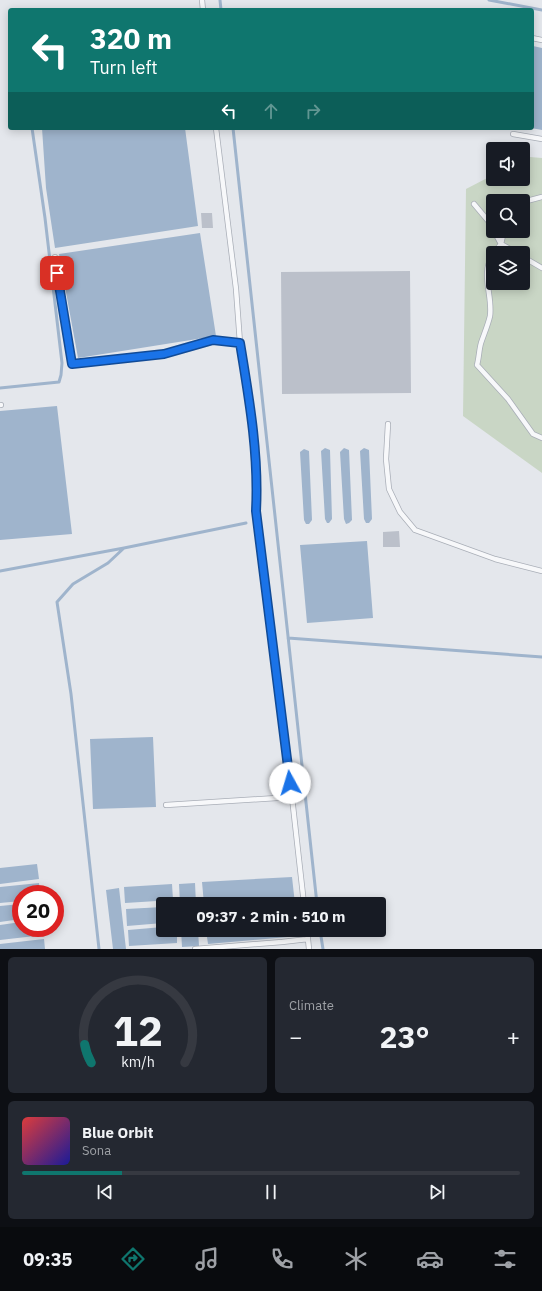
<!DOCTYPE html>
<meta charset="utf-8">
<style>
body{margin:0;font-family:"IBM Plex Sans",sans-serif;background:#242831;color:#f1f3f6;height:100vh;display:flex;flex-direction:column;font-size:15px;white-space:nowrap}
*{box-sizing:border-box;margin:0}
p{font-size:13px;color:#9ea1a6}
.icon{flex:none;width:22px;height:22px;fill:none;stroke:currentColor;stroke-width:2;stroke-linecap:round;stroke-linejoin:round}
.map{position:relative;height:949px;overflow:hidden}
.panel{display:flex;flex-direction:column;gap:8px;padding:8px;background:#0d0f14;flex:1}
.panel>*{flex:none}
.guide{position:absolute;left:8px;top:8px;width:526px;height:122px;border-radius:4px;box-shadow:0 2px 10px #0003;background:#0f766e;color:#fff;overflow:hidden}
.buttons{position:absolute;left:486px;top:142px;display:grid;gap:8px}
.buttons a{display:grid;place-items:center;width:44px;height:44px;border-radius:4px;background:#171b24;box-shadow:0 2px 10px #0003;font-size:20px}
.speed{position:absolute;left:12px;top:885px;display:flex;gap:8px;font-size:20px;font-weight:700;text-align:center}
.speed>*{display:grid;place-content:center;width:52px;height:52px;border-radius:50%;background:#171b24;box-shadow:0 2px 10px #0003;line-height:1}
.speed .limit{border:6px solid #d22;background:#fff;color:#111}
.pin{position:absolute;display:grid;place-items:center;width:34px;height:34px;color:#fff;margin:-17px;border-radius:8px;box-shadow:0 2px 6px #0006}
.me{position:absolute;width:44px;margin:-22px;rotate:354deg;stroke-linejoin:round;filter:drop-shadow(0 0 3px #0008)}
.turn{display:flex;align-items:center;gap:14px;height:84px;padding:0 16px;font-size:18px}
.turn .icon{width:52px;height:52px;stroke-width:2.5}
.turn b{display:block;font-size:28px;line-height:34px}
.lanes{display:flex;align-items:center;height:38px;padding:0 16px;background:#0003;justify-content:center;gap:20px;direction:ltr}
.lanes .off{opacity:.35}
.big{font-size:30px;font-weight:800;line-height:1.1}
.panel .tile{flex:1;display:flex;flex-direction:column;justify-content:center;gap:6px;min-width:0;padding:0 14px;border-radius:6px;background:#242831}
.panel .dial{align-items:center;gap:0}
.dial svg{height:104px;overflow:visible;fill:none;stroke:#363941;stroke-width:7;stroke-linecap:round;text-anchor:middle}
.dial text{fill:#f1f3f6;stroke:none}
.song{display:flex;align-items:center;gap:12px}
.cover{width:48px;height:48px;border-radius:6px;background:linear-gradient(135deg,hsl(0 70% 55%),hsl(240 70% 35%))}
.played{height:4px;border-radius:2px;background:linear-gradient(90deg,#0f766e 20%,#363941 20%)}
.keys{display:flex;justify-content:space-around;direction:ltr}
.heat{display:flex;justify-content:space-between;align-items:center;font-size:22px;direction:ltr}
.panel .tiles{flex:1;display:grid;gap:8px;grid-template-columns:1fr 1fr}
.tile:last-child{grid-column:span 2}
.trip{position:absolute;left:156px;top:897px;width:230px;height:40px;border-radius:4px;background:#171b24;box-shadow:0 2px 10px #0003;font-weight:800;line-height:40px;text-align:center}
.menu{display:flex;height:64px;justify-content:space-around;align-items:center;background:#090b0e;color:#9ea1a6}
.menu .icon{width:28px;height:28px}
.menu .active{color:#0f766e}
.menu b{font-size:18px;color:#f1f3f6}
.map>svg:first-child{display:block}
</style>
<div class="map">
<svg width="542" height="949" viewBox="0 0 542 949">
<rect width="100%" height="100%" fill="#e4e7ec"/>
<path fill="#c9d6c5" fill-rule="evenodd" d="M 530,157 L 542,158 L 542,473 L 463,416 L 466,189 L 493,175 L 493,179 L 523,179 L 523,160 ZM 493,201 L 523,201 L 523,231 L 493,231 ZM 493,253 L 523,253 L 523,283 L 493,283 Z"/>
<path fill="#9fb4cc" d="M 533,46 L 542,48 L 542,130 L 531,128 L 532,128 L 532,48 Z
M 42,128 L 185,128 L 198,226 L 55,248 L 46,188 Z
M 200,233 L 216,336 L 78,358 L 59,254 Z
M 57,406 L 72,534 L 0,540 L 0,411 Z
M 325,448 L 330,450 L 332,519 L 329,523 L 327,523 L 325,519 L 321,451 Z
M 344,448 L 349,450 L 352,520 L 349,523 L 346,524 L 344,519 L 340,452 Z
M 364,448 L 369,450 L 372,519 L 369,523 L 366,523 L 364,519 L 360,451 Z
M 304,449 L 309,451 L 312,520 L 309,524 L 306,524 L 304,520 L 300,452 Z
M 367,541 L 373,618 L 307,623 L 300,545 Z
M 153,737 L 156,807 L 93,809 L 90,739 Z
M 37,864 L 39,879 L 0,884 L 0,868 Z
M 292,877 L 295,904 L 204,904 L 202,882 Z
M 39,883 L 40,894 L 21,894 L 21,901 L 0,903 L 0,887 Z
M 195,883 L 196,904 L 180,904 L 179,884 Z
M 172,884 L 173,900 L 125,903 L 124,887 Z
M 119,888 L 126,949 L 113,949 L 106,890 Z
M 21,904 L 21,919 L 0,922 L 0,906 Z
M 163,907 L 163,923 L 127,926 L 126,909 Z
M 21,922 L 21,928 L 43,928 L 44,935 L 0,940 L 0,925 Z
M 163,927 L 163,930 L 177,930 L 177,943 L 129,946 L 128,930 Z
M 181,930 L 198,930 L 199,946 L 182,947 Z
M 206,930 L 298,930 L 299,936 L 208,944 Z
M 44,939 L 45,949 L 0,949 L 0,944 Z"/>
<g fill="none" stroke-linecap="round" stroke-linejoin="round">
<path stroke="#9fb4cc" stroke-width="3" d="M 220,0 L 221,10
M 489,0 L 542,10
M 233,128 L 317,904
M 0,388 L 59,382 L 61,375 L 62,363 L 45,218 L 32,128
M 0,571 L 124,548 L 246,523
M 288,638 L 542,657
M 320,930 L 323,949
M 99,949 L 71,694 L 57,602 L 73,584 L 108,563 L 124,548"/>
</g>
<path fill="#bbc0ca" d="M 201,213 L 212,213 L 213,228 L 202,228 Z
M 410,271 L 411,393 L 282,394 L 281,272 Z
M 399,531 L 400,547 L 383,547 L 383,532 Z"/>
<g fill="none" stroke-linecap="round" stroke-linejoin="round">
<g stroke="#a9aeb7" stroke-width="6">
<path id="lane" d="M 202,0 L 203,10
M 532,38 L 542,40
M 216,128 L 236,289 L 240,343 L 255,447 L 258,482 L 256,511 L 284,726 L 304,904
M 513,134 L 542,139
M 523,202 L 542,197
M 474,204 L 490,223 L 493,228
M 494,231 L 501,244 L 517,253
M 494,253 L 501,244 L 504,231
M 493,255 C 480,273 493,296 490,316 C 488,325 484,334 481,343 C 479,350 479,358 477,365 L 508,399 L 533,434 L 542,438
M 55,257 L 72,364 L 164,354 L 213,341 L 240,343
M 523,257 L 542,268
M 0,405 L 1,405
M 388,424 L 386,459 L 389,489 L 400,512 L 415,530 L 495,559 L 542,571
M 166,805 L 292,797
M 307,930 L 309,949
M 195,949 L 282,942 L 308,939"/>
</g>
<use href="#lane" stroke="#f7f8fa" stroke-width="4.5"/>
</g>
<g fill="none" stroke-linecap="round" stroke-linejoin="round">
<g stroke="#114b97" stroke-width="10">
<path id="route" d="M 57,273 L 72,364 L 164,354 L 213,340 L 240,343 C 249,398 259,454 256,511 L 290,783"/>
</g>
<use href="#route" stroke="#1a73e8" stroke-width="7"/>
</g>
</svg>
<div class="buttons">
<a><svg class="icon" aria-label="sound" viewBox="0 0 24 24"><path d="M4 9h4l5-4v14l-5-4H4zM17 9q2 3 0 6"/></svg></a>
<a><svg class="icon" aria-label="search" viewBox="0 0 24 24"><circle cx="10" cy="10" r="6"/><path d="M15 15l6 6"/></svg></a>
<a><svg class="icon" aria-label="layers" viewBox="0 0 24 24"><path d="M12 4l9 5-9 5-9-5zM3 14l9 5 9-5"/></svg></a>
</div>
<div class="speed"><div class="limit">20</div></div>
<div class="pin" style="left:57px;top:273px;background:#d93025"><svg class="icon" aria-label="arrive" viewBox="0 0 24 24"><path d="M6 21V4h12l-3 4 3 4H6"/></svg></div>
<svg class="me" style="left:290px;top:783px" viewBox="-20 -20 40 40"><circle r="19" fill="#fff"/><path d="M0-13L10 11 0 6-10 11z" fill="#1a73e8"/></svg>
<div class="trip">09:37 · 2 min · 510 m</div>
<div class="guide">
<div class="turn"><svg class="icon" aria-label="left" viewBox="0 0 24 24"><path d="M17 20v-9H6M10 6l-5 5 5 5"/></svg><div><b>320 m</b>Turn left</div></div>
<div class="lanes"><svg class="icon" aria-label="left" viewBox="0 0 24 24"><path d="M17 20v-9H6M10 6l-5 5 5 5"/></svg><svg class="icon off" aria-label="ahead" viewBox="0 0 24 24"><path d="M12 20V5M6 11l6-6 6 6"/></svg><svg class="icon off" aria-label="right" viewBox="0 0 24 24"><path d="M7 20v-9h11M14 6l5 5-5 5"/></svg></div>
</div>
</div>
<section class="panel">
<div class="tiles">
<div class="tile dial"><svg viewBox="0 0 100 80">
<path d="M14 69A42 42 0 1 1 86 69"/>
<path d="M14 69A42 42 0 0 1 9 55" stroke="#0f766e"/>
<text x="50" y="56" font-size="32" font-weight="700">12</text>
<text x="50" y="72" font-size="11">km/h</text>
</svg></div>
<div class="tile"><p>Climate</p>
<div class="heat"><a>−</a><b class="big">23°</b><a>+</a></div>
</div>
<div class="tile">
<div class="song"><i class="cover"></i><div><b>Blue Orbit</b><p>Sona</p></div></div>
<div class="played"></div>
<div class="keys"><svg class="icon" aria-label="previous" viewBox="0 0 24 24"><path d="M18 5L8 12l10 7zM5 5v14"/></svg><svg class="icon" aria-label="pause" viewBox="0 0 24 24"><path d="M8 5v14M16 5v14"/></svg><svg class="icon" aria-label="next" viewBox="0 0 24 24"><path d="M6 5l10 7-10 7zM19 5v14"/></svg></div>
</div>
</div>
</section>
<nav class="menu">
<b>09:35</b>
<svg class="icon active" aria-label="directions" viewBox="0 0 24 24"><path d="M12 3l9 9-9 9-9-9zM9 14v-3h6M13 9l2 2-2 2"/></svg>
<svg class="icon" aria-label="music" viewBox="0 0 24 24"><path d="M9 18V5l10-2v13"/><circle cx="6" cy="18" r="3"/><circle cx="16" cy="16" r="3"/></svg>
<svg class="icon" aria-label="phone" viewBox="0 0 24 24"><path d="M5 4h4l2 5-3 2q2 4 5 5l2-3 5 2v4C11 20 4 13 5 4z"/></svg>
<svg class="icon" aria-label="climate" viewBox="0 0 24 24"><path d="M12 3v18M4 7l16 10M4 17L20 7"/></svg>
<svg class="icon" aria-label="car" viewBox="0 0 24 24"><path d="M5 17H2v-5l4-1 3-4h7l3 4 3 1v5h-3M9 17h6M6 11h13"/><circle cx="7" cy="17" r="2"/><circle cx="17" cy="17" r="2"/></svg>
<svg class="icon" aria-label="filters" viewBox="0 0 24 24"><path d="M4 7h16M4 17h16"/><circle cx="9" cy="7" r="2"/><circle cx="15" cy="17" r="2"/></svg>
</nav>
